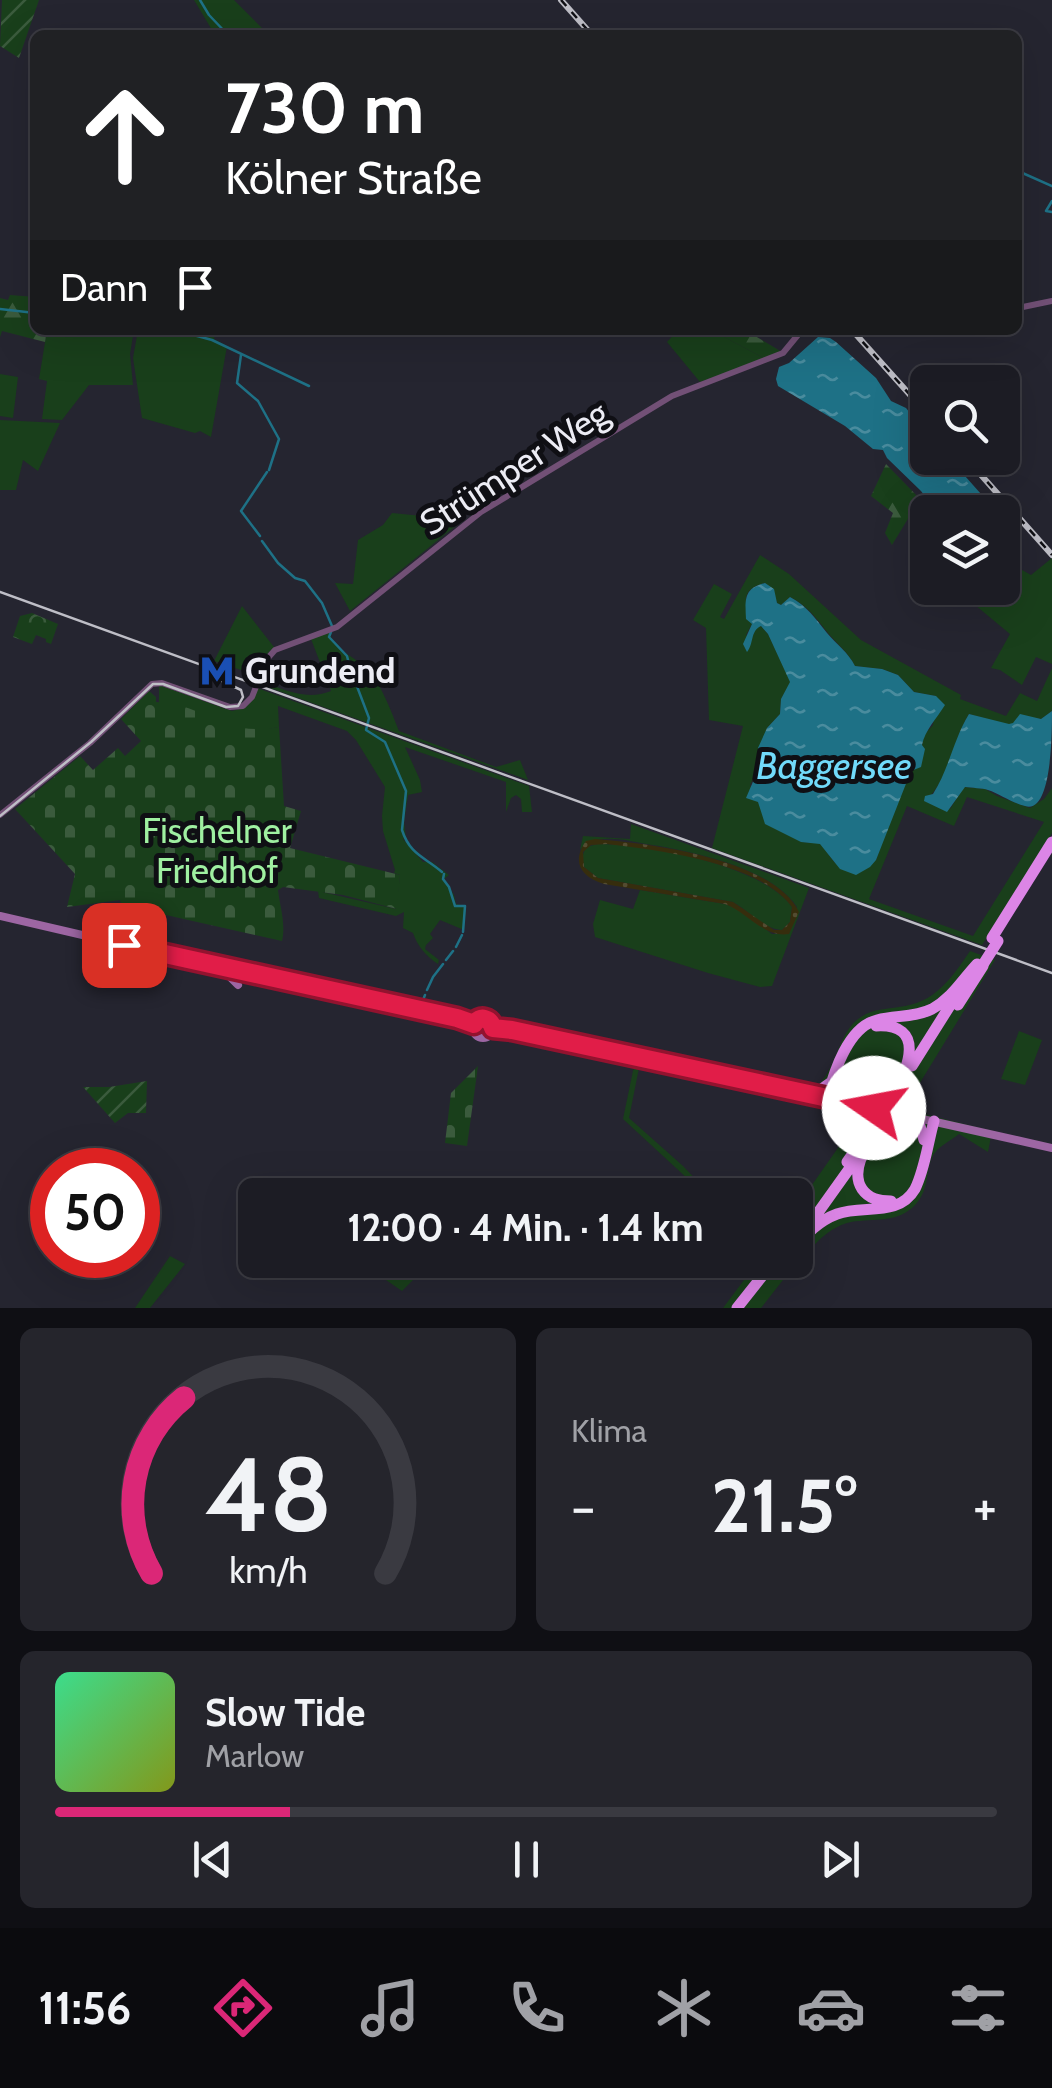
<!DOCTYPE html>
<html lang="de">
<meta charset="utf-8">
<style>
body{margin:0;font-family:Cabin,sans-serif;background:#25252c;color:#f1f3f6;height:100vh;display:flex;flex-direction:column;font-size:38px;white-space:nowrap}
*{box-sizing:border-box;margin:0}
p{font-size:32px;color:#a0a1a6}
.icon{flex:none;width:55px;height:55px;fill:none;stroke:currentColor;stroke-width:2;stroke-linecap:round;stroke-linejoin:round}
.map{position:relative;height:1308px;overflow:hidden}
.panel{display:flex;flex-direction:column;gap:20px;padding:20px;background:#0f0f14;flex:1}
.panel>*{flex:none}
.banner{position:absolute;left:30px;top:30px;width:992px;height:305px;border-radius:15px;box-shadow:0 10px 40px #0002,0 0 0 2px #3a3a41;background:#202124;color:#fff;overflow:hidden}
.buttons{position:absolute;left:910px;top:365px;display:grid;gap:20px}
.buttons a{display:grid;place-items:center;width:110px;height:110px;border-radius:15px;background:#1c1c24;box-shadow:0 10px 40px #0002,0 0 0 2px #3a3a41;font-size:50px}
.speed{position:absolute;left:30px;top:1148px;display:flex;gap:20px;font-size:50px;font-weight:700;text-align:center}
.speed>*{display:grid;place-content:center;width:130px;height:130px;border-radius:50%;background:#1c1c24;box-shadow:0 10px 40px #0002,0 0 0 2px #3a3a41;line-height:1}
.speed .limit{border:15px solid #d22;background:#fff;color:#111}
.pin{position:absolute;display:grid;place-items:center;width:85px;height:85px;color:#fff;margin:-42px;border-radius:20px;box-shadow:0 5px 15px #0006}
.me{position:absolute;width:110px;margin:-55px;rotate:282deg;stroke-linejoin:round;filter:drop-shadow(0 0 8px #0008)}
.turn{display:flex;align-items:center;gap:35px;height:210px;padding:0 30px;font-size:45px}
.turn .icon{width:130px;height:130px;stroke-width:2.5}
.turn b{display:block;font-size:70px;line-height:85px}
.then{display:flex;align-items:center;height:95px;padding:0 30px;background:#0003;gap:20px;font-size:38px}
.big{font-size:75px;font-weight:700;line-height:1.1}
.panel .tile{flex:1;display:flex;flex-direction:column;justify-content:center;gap:15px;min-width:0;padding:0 35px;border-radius:15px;background:#25252c}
.panel .dial{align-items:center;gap:0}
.dial svg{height:260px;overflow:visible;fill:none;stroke:#3a3a41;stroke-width:7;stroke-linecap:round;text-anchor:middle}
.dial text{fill:#f1f3f6;stroke:none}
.song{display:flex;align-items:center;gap:30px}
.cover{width:120px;height:120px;border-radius:15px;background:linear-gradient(135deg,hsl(150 70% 55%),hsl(70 70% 35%))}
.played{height:10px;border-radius:5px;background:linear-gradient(90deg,#db2777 25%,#3a3a41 25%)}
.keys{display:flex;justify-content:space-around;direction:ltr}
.heat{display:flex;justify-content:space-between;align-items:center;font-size:55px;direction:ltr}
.panel .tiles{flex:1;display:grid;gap:20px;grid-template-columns:1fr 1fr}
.tile:last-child{grid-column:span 2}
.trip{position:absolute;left:238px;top:1178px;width:575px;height:100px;border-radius:15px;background:#1c1c24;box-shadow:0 10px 40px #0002,0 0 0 2px #3a3a41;font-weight:700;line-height:100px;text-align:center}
.tabs{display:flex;height:160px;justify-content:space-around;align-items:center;background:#0b0b0e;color:#a0a1a6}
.tabs .icon{width:70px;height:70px}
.tabs .active{color:#db2777}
.tabs b{font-size:45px;color:#f1f3f6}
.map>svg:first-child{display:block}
</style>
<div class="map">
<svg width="1052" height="1308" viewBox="0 0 1052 1308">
<defs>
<pattern id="forest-firs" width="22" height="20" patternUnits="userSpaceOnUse" patternTransform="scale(2.5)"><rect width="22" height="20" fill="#193f1b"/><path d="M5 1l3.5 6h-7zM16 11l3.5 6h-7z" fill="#3b5b3d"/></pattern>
<pattern id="sand-dots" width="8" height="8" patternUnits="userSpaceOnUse" patternTransform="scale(2.5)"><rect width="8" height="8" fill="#362d0d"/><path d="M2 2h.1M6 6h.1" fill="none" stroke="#534c31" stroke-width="1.8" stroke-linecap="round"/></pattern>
<pattern id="cemetery-stones" width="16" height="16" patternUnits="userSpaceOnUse" patternTransform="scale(2.5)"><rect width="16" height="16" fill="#193f1b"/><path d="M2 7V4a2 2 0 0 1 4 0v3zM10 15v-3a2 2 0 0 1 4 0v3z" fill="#3b5b3d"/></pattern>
<pattern id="park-crowns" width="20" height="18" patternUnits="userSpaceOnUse" patternTransform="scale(2.5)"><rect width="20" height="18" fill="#193f1b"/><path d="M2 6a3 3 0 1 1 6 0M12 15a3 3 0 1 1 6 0" fill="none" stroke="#3b5b3d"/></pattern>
<pattern id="garden-furrows" width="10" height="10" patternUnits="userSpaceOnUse" patternTransform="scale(2.5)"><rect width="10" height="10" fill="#193f1b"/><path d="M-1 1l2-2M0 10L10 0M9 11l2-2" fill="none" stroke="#3b5b3d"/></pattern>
<pattern id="water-ripples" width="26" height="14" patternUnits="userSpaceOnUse" patternTransform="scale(2.5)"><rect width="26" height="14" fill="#1e7186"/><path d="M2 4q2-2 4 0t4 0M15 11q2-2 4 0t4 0" fill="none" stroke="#4a8c9e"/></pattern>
</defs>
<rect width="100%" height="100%" fill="#252530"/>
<path fill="#193f1b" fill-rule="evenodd" d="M 194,0 L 234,0 L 268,34 L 215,35 Z
M 47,330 L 134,330 L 130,354 L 133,385 L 89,385 L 62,420 L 42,419 L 47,381 L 39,379 Z
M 138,330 L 216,330 L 214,339 L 227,346 L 211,437 L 200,431 L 195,433 L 142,418 L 133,358 Z
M 678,330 L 711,330 L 766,359 L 700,382 L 667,342 Z
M 0,374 L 18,377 L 13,418 L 0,416 Z
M 0,420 L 60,423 L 38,471 L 23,460 L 16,490 L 0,490 Z
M 392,513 L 463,520 L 350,611 L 335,583 L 353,584 L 358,540 L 383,525 Z
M 760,555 L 789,574 L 861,640 L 961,695 L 960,699 L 1006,716 L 1020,693 L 1037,701 L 1052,668 L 1052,711 L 1041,719 L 1027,717 L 1013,724 L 1005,724 L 969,714 C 952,742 950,779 925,801 L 950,809 L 964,787 L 985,789 L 997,796 L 1030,808 L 1044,799 L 1052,788 L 1052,833 L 982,945 L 712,848 L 743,726 L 709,720 L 706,628 L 693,620 L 714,584 L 732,594 L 720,617 L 724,619 ZM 765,583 L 775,596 L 777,603 L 781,605 L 790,597 C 808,606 816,618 828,633 C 838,645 848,652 855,666 L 882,669 L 898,675 L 914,692 L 936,696 L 933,725 L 924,735 L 922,745 C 927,760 917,761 910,773 C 896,800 886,831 876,860 L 835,863 L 820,843 L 801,842 L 758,802 L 750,785 L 758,770 L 767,728 L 780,714 L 781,699 L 791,682 L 768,634 L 761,626 L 756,628 L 752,637 L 746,635 L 752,624 C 745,604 739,589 765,583 ZM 967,797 L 1044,822 L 973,936 L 869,899 L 907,806 L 954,826 Z
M 1052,558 L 1052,664 L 1036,657 L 1022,685 L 1000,670 L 991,668 L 1010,634 L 969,600 L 982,588 L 1002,588 L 1003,567 L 1008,562 L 1031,575 Z
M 242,606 L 274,647 L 265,656 L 258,672 L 250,673 L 214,661 Z
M 329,632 C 335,653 358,657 369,671 C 383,688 391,711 399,731 L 496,767 L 520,760 L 528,780 L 259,684 L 260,680 C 284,690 306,701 331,691 L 311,639 Z
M 159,685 L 232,711 L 240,709 L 257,688 L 529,786 L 532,812 L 522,812 L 521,799 L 516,795 L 511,798 L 506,812 L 506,782 L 405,747 L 420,780 L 422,792 L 408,795 L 404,822 L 406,838 L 403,839 L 423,862 L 432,862 L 449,875 L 444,879 L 454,895 L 456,904 L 466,906 L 464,930 L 440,920 L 430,934 L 433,938 L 426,945 L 425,949 L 439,960 L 438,964 C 426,956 418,947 413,933 L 403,928 L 404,912 L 396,916 L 319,898 L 318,891 L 396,909 L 400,875 L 394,873 L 395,870 L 383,831 L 382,816 L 385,787 L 356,740 L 347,731 L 278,706 L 279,727 L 249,733 L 159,709 Z
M 631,824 L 809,888 L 772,986 L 760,987 L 708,973 L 595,937 L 593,924 L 600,900 L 633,909 L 640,890 L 725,904 L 737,908 L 772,934 L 789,933 L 797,907 C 770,867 691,851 646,844 C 625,840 595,832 580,850 L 583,836 L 630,839 Z
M 598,844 C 648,844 762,865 792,907 L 790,922 L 782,930 C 765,930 748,910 733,902 L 598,878 L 584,867 L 582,857 L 586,847 Z
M 970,951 L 995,960 L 904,1109 L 992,1131 L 988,1152 L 959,1134 C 952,1140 939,1146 934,1154 C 925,1168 930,1189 916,1204 C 898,1224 874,1218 851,1222 C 824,1228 808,1252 793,1272 L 790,1271 L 761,1308 L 723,1308 L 759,1260 L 795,1260 L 795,1209 L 859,1118 L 756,1094 L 761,1077 L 815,1088 C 838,1069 837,1032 861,1017 C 873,1009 887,1009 899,1007 C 935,1003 951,979 970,951 Z
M 1019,1031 L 1042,1040 L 1025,1085 L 1001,1079 Z
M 635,1061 L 640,1063 L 629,1118 L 683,1166 L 705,1189 L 702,1192 L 623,1119 Z
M 170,1256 L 185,1264 L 150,1308 L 135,1308 Z
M 357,1260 L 433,1260 L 402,1291 Z"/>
<path fill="url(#forest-firs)" d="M 10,295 L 35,297 L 35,330 L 47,330 L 45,342 L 2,331 L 0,337 L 0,298 L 8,300 Z
M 711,330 L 745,330 L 782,352 L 766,359 Z
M 886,464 L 920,499 L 892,545 L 885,533 L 893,513 L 871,496 Z"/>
<path fill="url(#sand-dots)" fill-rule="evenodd" d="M 595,839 C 648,843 774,859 799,912 L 789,934 C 764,938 747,912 725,904 L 604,884 C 581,877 571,862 586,841 ZM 607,844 C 658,850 761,863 792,907 L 790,922 L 782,930 L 774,930 L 733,902 L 598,878 L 584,867 L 583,852 L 591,845 Z"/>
<path fill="url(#cemetery-stones)" d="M 149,691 L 156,697 L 156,702 C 204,703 222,738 279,727 L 284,806 L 301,811 L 290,848 L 400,875 L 397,909 L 343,895 L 283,887 L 278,890 C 280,907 286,924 282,941 L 166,915 L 158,945 L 129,939 L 120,900 L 67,907 L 75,874 L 15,809 L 80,756 L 93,770 L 118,748 L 125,756 L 141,741 L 121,719 Z
M 478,1066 L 467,1146 L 445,1143 L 451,1093 Z"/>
<path fill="url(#park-crowns)" d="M 32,613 L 58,624 L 51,644 L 46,642 L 46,639 L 36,635 L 32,644 L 13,637 L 20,616 Z"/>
<path fill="url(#garden-furrows)" d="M 2,0 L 39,0 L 19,58 L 0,46 Z
M 147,1081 L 146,1113 L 128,1113 L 115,1123 L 83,1087 L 109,1087 Z"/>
<path fill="url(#water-ripples)" d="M 818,337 L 830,338 L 836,342 L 876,378 L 891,401 L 906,408 L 927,435 L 928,458 L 949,458 L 997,512 L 937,512 L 921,491 L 887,458 L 883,450 L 873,449 L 845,426 L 778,386 L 776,379 L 779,367 L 789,363 Z
M 765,583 L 774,589 L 777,603 L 781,605 L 790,597 C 807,606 815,618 827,633 C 837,645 848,652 855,666 L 882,669 L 898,675 L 914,692 L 936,696 L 945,705 C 937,718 925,730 922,745 L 925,749 L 921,767 L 911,771 L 876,860 L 870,867 L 856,875 L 840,869 L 820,844 L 801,842 L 765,824 L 758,802 L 746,798 L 758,770 L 760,760 L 758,748 L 767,728 L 780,714 L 781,699 L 790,682 L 768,634 L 761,626 C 750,631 754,644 747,652 L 743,644 L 752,624 L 746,619 C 745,599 744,588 765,583 Z
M 1052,711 C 1052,733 1052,815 1025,806 C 1012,803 1000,794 988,790 C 982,788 972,788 965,787 L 947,812 L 924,801 L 925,796 L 933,794 C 949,769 954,738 969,714 L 1009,724 L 1013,723 L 1020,714 L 1041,719 Z"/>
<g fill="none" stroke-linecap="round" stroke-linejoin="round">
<path stroke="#1e7186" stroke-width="2.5" d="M 200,0 L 209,15 L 228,35
M 1018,171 L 1052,186
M 1052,201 L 1046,211 L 1052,212
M 0,309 L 35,313
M 175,330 L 212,340 L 309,386
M 819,330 L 820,332
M 241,355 L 237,383 L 258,401 L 279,439 L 269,470
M 260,536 L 241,511 L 267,472
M 262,541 L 278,563 L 295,578 L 305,581 L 322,603 L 332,626
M 331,632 L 329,637 L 347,656 L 350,668 L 369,718 L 366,730 L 385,742 L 406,791 L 402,830 C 410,855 425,857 442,872
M 444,874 L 443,879 L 449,887 L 455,906 L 465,906 L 463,932
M 456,947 L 462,935
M 446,960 L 453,951
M 427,990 L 433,977 L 443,964
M 421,1005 L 425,995"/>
<path stroke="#725076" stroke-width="6" d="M 1018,308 L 1052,301
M 0,815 L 90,743 L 152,684 L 162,683 L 230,707 L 243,706 L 252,697 L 267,659 L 275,650 L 337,627 L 481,512 L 672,396 L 783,353 L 802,330"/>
<path stroke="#9d66a3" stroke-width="8" d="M 0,916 L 233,970 L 457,1018 L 474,1024
M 223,970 L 238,985
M473 1028a10 10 0 1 1 20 0a10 10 0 1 1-20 0Z
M 493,1028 L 512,1030 L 851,1103
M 864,1106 L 1052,1148"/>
<path stroke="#dc85e6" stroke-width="11" d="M 992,938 L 1052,842
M 958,1005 L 983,966
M 876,1026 C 927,1023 908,1069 893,1095
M 912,1066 L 958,993
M 839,1075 C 835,1095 850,1100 865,1106
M 805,1093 L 819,1091 L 830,1083
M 827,1098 C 834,1072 848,1027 877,1020 C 896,1015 914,1018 932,1009 C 952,998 962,980 977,964
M 904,1114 L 920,1126 L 924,1140
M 883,1121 C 872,1140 848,1167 862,1189 C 869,1199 879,1201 891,1201
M 847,1162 L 871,1128
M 807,1228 L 857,1158
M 795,1248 C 807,1234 818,1221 837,1214 C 863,1204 898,1218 915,1189 C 925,1169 928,1142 934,1121
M 737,1308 L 775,1260"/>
<path stroke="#bebec6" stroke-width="2.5" d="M 0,592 L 1052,973
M 0,816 L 91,742 L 153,684 L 163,684 L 226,707 L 238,706 L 243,697 L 241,690 L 220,680"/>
<g stroke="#bebec6" stroke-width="6">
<path id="rail" d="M 561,0 L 592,35
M 852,330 L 928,415
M 966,458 L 1052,555"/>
</g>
<use href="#rail" stroke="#0f0f14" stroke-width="2.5" stroke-dasharray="8" stroke-linecap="butt"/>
<path stroke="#dc85e6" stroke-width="11" d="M 984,963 L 998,941
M 876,1120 L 893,1095"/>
</g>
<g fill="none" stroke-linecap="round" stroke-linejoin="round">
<g stroke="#92132f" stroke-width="25">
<path id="route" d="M 124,945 L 457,1018 L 474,1024 C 480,1015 490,1018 493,1028 L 512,1030 L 874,1108"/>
</g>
<use href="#route" stroke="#e11d48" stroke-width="18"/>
</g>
<defs>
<g id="metro-bare" transform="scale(2.7)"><path d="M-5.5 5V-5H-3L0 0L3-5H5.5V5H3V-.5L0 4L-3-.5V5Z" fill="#1a4fb4" stroke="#0f0f14" stroke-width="2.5" paint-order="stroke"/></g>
</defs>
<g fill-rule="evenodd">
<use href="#metro-bare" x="217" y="671"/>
</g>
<g text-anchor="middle" stroke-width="10" stroke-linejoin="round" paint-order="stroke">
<g font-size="35" fill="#ececf4" stroke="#0f0f14">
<text transform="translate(514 468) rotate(-33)" y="12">Strümper Weg</text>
</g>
<g font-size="35" font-weight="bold" fill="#ececf4" stroke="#0f0f14" text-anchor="start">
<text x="245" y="683">Grundend</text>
</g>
<g font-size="35" fill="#9ff0a1" stroke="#0f0f14">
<text x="217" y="843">Fischelner<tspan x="217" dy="40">Friedhof</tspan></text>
</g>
<g font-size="38" font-style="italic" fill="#71dafa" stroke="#0f0f14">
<text x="834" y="779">Baggersee</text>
</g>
</g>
</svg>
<div class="buttons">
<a><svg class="icon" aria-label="search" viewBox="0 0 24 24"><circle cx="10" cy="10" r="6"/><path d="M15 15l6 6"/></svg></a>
<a><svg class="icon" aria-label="layers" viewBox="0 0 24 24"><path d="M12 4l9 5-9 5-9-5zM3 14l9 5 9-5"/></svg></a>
</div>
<div class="speed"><div class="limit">50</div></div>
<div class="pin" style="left:124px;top:945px;background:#d93025"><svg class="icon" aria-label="arrive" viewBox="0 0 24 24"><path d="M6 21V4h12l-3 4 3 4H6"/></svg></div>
<svg class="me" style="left:874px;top:1108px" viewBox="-20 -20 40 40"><circle r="19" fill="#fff"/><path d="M0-13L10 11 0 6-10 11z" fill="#e11d48"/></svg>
<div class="trip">12:00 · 4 Min. · 1.4 km</div>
<div class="banner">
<div class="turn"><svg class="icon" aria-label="ahead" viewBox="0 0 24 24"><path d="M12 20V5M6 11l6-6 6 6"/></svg><div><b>730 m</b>Kölner Straße</div></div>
<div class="then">Dann<svg class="icon" aria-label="arrive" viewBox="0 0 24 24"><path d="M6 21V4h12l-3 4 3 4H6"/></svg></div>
</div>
</div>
<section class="panel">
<div class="tiles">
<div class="tile dial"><svg viewBox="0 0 100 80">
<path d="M14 69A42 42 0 1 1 86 69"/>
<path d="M14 69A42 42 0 0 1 24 15" stroke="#db2777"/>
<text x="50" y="56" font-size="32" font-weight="700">48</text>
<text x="50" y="72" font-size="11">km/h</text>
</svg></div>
<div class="tile"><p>Klima</p>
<div class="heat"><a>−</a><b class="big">21.5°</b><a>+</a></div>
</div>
<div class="tile">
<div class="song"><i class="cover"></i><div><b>Slow Tide</b><p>Marlow</p></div></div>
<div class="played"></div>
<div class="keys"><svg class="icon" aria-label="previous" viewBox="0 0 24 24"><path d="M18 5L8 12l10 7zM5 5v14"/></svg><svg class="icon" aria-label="pause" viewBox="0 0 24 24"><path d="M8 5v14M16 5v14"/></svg><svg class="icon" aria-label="next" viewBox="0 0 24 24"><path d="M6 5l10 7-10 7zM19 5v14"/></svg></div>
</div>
</div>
</section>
<nav class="tabs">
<b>11:56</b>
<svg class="icon active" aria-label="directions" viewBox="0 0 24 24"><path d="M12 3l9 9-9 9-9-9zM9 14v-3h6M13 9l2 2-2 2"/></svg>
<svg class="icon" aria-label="music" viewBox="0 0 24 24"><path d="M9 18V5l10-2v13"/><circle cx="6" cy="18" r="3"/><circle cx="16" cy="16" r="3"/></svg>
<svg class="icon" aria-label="phone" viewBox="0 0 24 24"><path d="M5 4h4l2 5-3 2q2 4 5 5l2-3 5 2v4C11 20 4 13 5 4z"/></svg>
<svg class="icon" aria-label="climate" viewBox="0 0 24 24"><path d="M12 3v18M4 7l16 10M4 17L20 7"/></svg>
<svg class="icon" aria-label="car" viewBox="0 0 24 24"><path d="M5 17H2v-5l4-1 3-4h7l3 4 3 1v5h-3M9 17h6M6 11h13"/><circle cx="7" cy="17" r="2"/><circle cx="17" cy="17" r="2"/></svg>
<svg class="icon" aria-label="filters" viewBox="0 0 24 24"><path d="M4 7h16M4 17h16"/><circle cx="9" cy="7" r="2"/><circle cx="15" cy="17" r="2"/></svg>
</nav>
